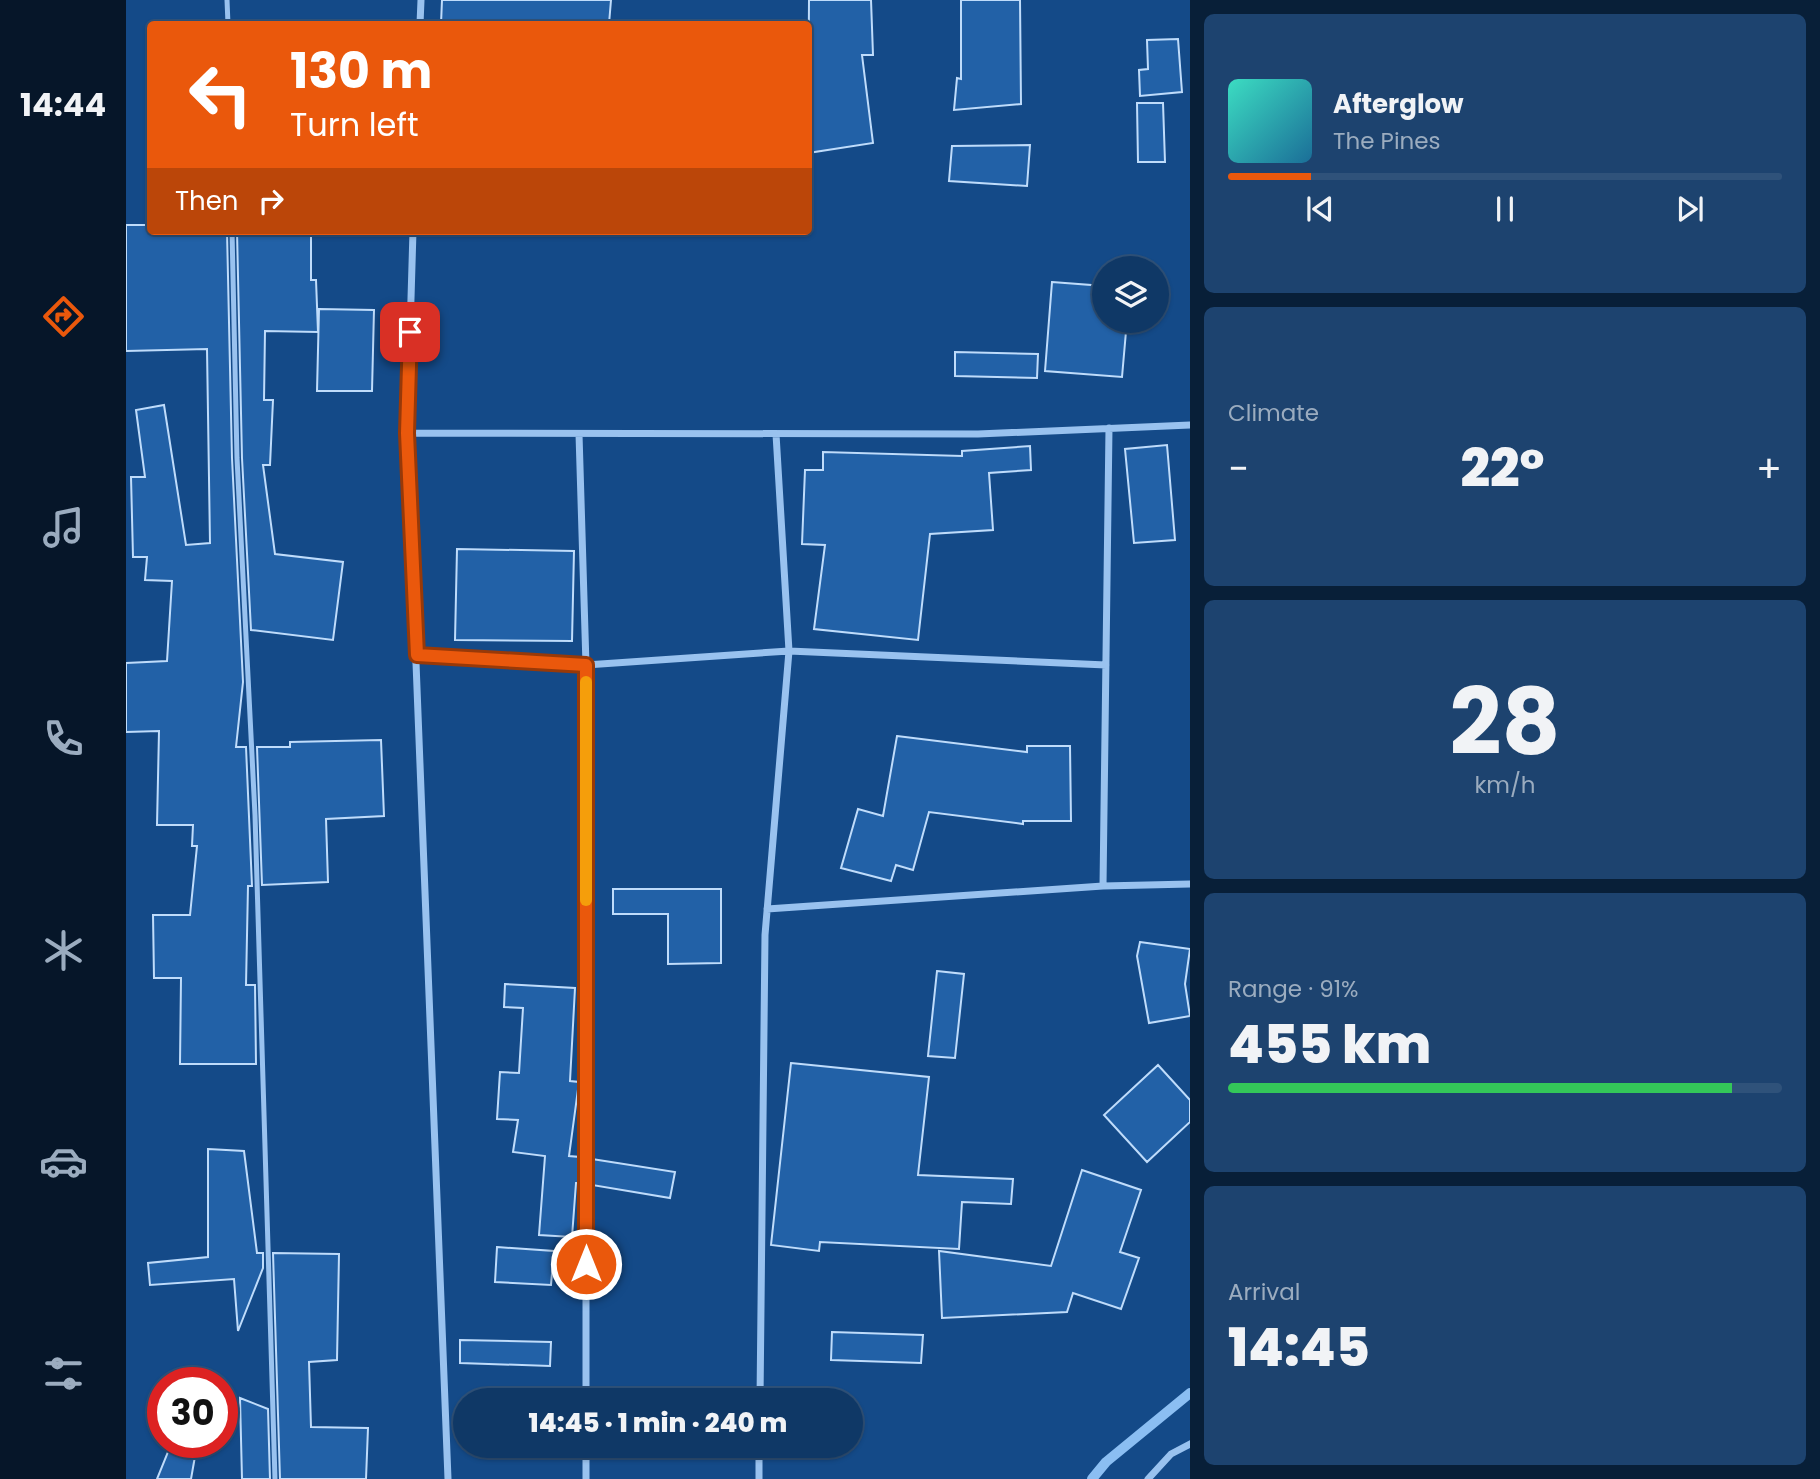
<!DOCTYPE html>
<meta charset="utf-8">
<style>
body{margin:0;font-family:Poppins,sans-serif;background:#1d436f;color:#f1f3f6;height:100vh;display:flex;flex-direction:column;font-size:26px;white-space:nowrap}
*{box-sizing:border-box;margin:0}
p{font-size:23px;color:#9bacbf}
.icon{flex:none;width:38px;height:38px;fill:none;stroke:currentColor;stroke-width:2;stroke-linecap:round;stroke-linejoin:round}
.map{position:relative;flex:1;overflow:hidden}
.panel{display:flex;flex-direction:column;gap:14px;padding:14px;background:#081f38;width:630px}
.panel>*{flex:none}
.guide{position:absolute;left:21px;top:21px;width:665px;height:214px;border-radius:7px;box-shadow:0 2px 5px #0004,0 0 0 2px #2f527a;background:#ea580c;color:#fff;overflow:hidden}
.tools{position:absolute;left:966px;top:256px;display:grid;gap:14px}
.tools a{display:grid;place-items:center;width:77px;height:77px;border-radius:50%;background:#0f3866;box-shadow:0 2px 5px #0004,0 0 0 2px #2f527a;font-size:35px}
.speed{position:absolute;left:21px;top:1367px;display:flex;gap:14px;font-size:35px;font-weight:700;text-align:center}
.speed>*{display:grid;place-content:center;width:91px;height:91px;border-radius:50%;background:#0f3866;box-shadow:0 2px 5px #0004,0 0 0 2px #2f527a;line-height:1}
.speed .limit{border:10px solid #d22;background:#fff;color:#111}
.pin{position:absolute;display:grid;place-items:center;width:60px;height:60px;color:#fff;margin:-30px;border-radius:14px;box-shadow:0 4px 10px #0006}
.me{position:absolute;width:77px;margin:-38px;rotate:0deg;stroke-linejoin:round;filter:drop-shadow(0 0 5px #0008)}
.turn{display:flex;align-items:center;gap:24px;height:147px;padding:0 28px;font-size:32px}
.turn .icon{width:91px;height:91px;stroke-width:2.5}
.turn b{display:block;font-size:49px;line-height:60px}
.then{display:flex;align-items:center;height:66px;padding:0 28px;background:#0003;gap:14px;font-size:26px}
.big{font-size:52px;font-weight:800;line-height:1.1}
.panel .widget{flex:1;display:flex;flex-direction:column;justify-content:center;gap:10px;min-width:0;padding:0 24px;border-radius:10px;background:#1d436f}
.panel .dial{align-items:center;gap:0}
.dial b{font-size:91px;line-height:1}
.song{display:flex;align-items:center;gap:21px}
.cover{width:84px;height:84px;border-radius:10px;background:linear-gradient(135deg,hsl(170 70% 55%),hsl(200 70% 35%))}
.played{height:7px;border-radius:4px;background:linear-gradient(90deg,#ea580c 15%,#2f527a 15%)}
.keys{display:flex;justify-content:space-around;direction:ltr}
.heat{display:flex;justify-content:space-between;align-items:center;font-size:38px;direction:ltr}
.charge{height:10px;border-radius:5px;background:linear-gradient(90deg,#34c759 91%,#2f527a 0)}
.trip{position:absolute;left:327px;top:1388px;width:410px;height:70px;border-radius:35px;background:#0f3866;box-shadow:0 2px 5px #0004,0 0 0 2px #2f527a;font-weight:800;line-height:70px;text-align:center}
main{display:flex;flex:1;min-height:0}
.tab-bar{display:flex;flex-direction:column;width:126px;justify-content:space-around;align-items:center;background:#061629;color:#9bacbf}
.tab-bar .icon{width:49px;height:49px}
.tab-bar .active{color:#ea580c}
.tab-bar b{font-size:32px;color:#f1f3f6}
.map>svg:first-child{display:block}
</style>
<main>
<nav class="tab-bar">
<b>14:44</b>
<svg class="icon active" aria-label="directions" viewBox="0 0 24 24"><path d="M12 3l9 9-9 9-9-9zM9 14v-3h6M13 9l2 2-2 2"/></svg>
<svg class="icon" aria-label="music" viewBox="0 0 24 24"><path d="M9 18V5l10-2v13"/><circle cx="6" cy="18" r="3"/><circle cx="16" cy="16" r="3"/></svg>
<svg class="icon" aria-label="phone" viewBox="0 0 24 24"><path d="M5 4h4l2 5-3 2q2 4 5 5l2-3 5 2v4C11 20 4 13 5 4z"/></svg>
<svg class="icon" aria-label="climate" viewBox="0 0 24 24"><path d="M12 3v18M4 7l16 10M4 17L20 7"/></svg>
<svg class="icon" aria-label="car" viewBox="0 0 24 24"><path d="M5 17H2v-5l4-1 3-4h7l3 4 3 1v5h-3M9 17h6M6 11h13"/><circle cx="7" cy="17" r="2"/><circle cx="17" cy="17" r="2"/></svg>
<svg class="icon" aria-label="filters" viewBox="0 0 24 24"><path d="M4 7h16M4 17h16"/><circle cx="9" cy="7" r="2"/><circle cx="15" cy="17" r="2"/></svg>
</nav>
<div class="map">
<svg width="1064" height="1479" viewBox="0 0 1064 1479">
<rect width="100%" height="100%" fill="#144a88"/>
<g fill="none" stroke-linecap="round" stroke-linejoin="round">
<path stroke="#8bbef2" stroke-width="10" d="M 966,1479 L 980,1462 L 1064,1393"/>
</g>
<path fill="#2261a7" stroke="#bfdcfb" stroke-width="2" d="M 316,0 L 485,0 L 483,24 L 315,24 Z
M 683,0 L 745,0 L 747,55 L 736,55 L 747,143 L 682,153 Z
M 835,0 L 894,0 L 895,104 L 828,110 L 831,78 L 835,79 Z
M 1052,39 L 1056,92 L 1014,96 L 1013,70 L 1022,69 L 1021,40 Z
M 1011,103 L 1037,103 L 1039,162 L 1012,162 Z
M 904,145 L 901,186 L 823,181 L 826,146 Z
M 0,225 L 24,225 L 24,231 L 101,231 L 106,458 L 117,682 L 110,747 L 120,747 L 126,886 L 122,886 L 120,985 L 129,985 L 130,1064 L 54,1064 L 55,978 L 28,978 L 27,915 L 64,915 L 71,846 L 66,846 L 67,825 L 31,825 L 33,731 L 0,732 L 0,663 L 41,661 L 46,581 L 19,580 L 21,557 L 7,557 L 5,477 L 19,477 L 10,410 L 38,405 L 60,545 L 84,543 L 81,349 L 0,351 Z
M 111,231 L 185,231 L 185,280 L 190,280 L 192,332 L 139,331 L 138,400 L 147,400 L 144,465 L 137,465 L 149,554 L 217,562 L 207,640 L 125,630 L 116,458 Z
M 926,282 L 978,286 L 978,320 L 1001,320 L 996,377 L 919,371 Z
M 193,309 L 248,310 L 246,391 L 191,391 Z
M 829,352 L 912,354 L 911,378 L 829,376 Z
M 1041,445 L 1049,540 L 1008,543 L 999,449 Z
M 904,446 L 905,470 L 863,473 L 867,530 L 804,534 L 792,640 L 688,629 L 699,545 L 676,544 L 679,470 L 697,470 L 697,452 L 836,456 L 836,451 Z
M 331,549 L 448,551 L 446,641 L 329,640 Z
M 771,736 L 901,752 L 901,746 L 944,746 L 945,821 L 897,821 L 897,824 L 803,812 L 787,870 L 770,865 L 765,881 L 715,868 L 732,809 L 757,816 Z
M 255,740 L 258,816 L 200,819 L 202,882 L 136,885 L 131,747 L 164,747 L 164,742 Z
M 487,889 L 595,889 L 595,963 L 542,964 L 542,914 L 487,914 Z
M 1014,942 L 1064,949 L 1059,984 L 1064,1016 L 1023,1023 L 1011,956 Z
M 811,971 L 838,974 L 829,1058 L 802,1056 Z
M 379,984 L 449,988 L 444,1081 L 453,1082 L 443,1156 L 454,1157 L 454,1183 L 450,1183 L 446,1237 L 413,1235 L 419,1156 L 387,1152 L 392,1120 L 371,1119 L 374,1072 L 393,1073 L 397,1008 L 378,1007 Z
M 665,1063 L 803,1077 L 792,1175 L 887,1179 L 885,1204 L 836,1202 L 833,1249 L 694,1242 L 693,1251 L 645,1245 Z
M 1032,1065 L 1064,1100 L 1064,1122 L 1021,1162 L 978,1115 Z
M 82,1149 L 118,1151 L 131,1253 L 137,1253 L 137,1268 L 112,1331 L 108,1279 L 24,1285 L 22,1263 L 82,1257 Z
M 466,1159 L 549,1172 L 544,1198 L 466,1185 Z
M 956,1170 L 1015,1190 L 994,1252 L 1013,1258 L 995,1309 L 947,1293 L 941,1312 L 816,1318 L 813,1251 L 925,1266 Z
M 371,1247 L 428,1251 L 425,1285 L 369,1282 Z
M 147,1253 L 213,1254 L 211,1360 L 183,1362 L 185,1427 L 242,1428 L 240,1479 L 154,1479 Z
M 706,1332 L 797,1335 L 795,1363 L 705,1360 Z
M 334,1340 L 425,1342 L 424,1366 L 334,1363 Z
M 114,1398 L 142,1409 L 144,1479 L 116,1479 Z
M 46,1442 L 71,1445 L 65,1479 L 31,1479 Z"/>
<g fill="none" stroke-linecap="round" stroke-linejoin="round">
<path stroke="#99c2ef" stroke-width="5" d="M 101,0 L 102,24
M 106,231 L 111,458 L 129,815 L 149,1479"/>
<path stroke="#99c2ef" stroke-width="7" d="M 294,24 L 295,0
M 287,231 L 281,433 L 322,1479
M 281,433 L 852,434 L 1064,425
M 453,434 L 460,665 L 460,1400
M 291,655 L 460,665 L 663,651 L 980,665
M 977,886 L 983,428
M 641,909 L 977,886 L 1064,884
M 634,1400 L 639,935 L 663,651 L 650,434
M 460,1446 L 460,1479
M 633,1479 L 633,1446
M 1022,1479 L 1045,1454 L 1064,1444"/>
</g>
<g fill="none" stroke-linecap="round" stroke-linejoin="round">
<g stroke="#983908" stroke-width="18">
<path id="route" d="M 284,332 L 281,433 L 291,655 L 460,665 L 460,1264"/>
</g>
<use href="#route" stroke="#ea580c" stroke-width="12"/>
<path stroke="#f59e0b" stroke-width="12" d="M 460,682 L 460,900"/>
</g>
</svg>
<div class="tools">
<a><svg class="icon" aria-label="layers" viewBox="0 0 24 24"><path d="M12 4l9 5-9 5-9-5zM3 14l9 5 9-5"/></svg></a>
</div>
<div class="speed"><div class="limit">30</div></div>
<div class="pin" style="left:284px;top:332px;background:#d93025"><svg class="icon" aria-label="arrive" viewBox="0 0 24 24"><path d="M6 21V4h12l-3 4 3 4H6"/></svg></div>
<svg class="me" style="left:460px;top:1264px" viewBox="-20 -20 40 40"><circle r="17" fill="#ea580c" stroke="#fff" stroke-width="3"/><path d="M0-11L8 9 0 5-8 9z" fill="#fff"/></svg>
<div class="trip">14:45 · 1 min · 240 m</div>
<div class="guide">
<div class="turn"><svg class="icon" aria-label="left" viewBox="0 0 24 24"><path d="M17 20v-9H6M10 6l-5 5 5 5"/></svg><div><b>130 m</b>Turn left</div></div>
<div class="then">Then<svg class="icon" aria-label="right" viewBox="0 0 24 24"><path d="M7 20v-9h11M14 6l5 5-5 5"/></svg></div>
</div>
</div>
<section class="panel">
<div class="widget">
<div class="song"><i class="cover"></i><div><b>Afterglow</b><p>The Pines</p></div></div>
<div class="played"></div>
<div class="keys"><svg class="icon" aria-label="previous" viewBox="0 0 24 24"><path d="M18 5L8 12l10 7zM5 5v14"/></svg><svg class="icon" aria-label="pause" viewBox="0 0 24 24"><path d="M8 5v14M16 5v14"/></svg><svg class="icon" aria-label="next" viewBox="0 0 24 24"><path d="M6 5l10 7-10 7zM19 5v14"/></svg></div>
</div>
<div class="widget"><p>Climate</p>
<div class="heat"><a>−</a><b class="big">22°</b><a>+</a></div>
</div>
<div class="widget dial"><b>28</b><p>km/h</p></div>
<div class="widget"><p>Range · 91%</p><b class="big">455 km</b><div class="charge"></div></div>
<div class="widget"><p>Arrival</p><b class="big">14:45</b></div>
</section>
</main>
